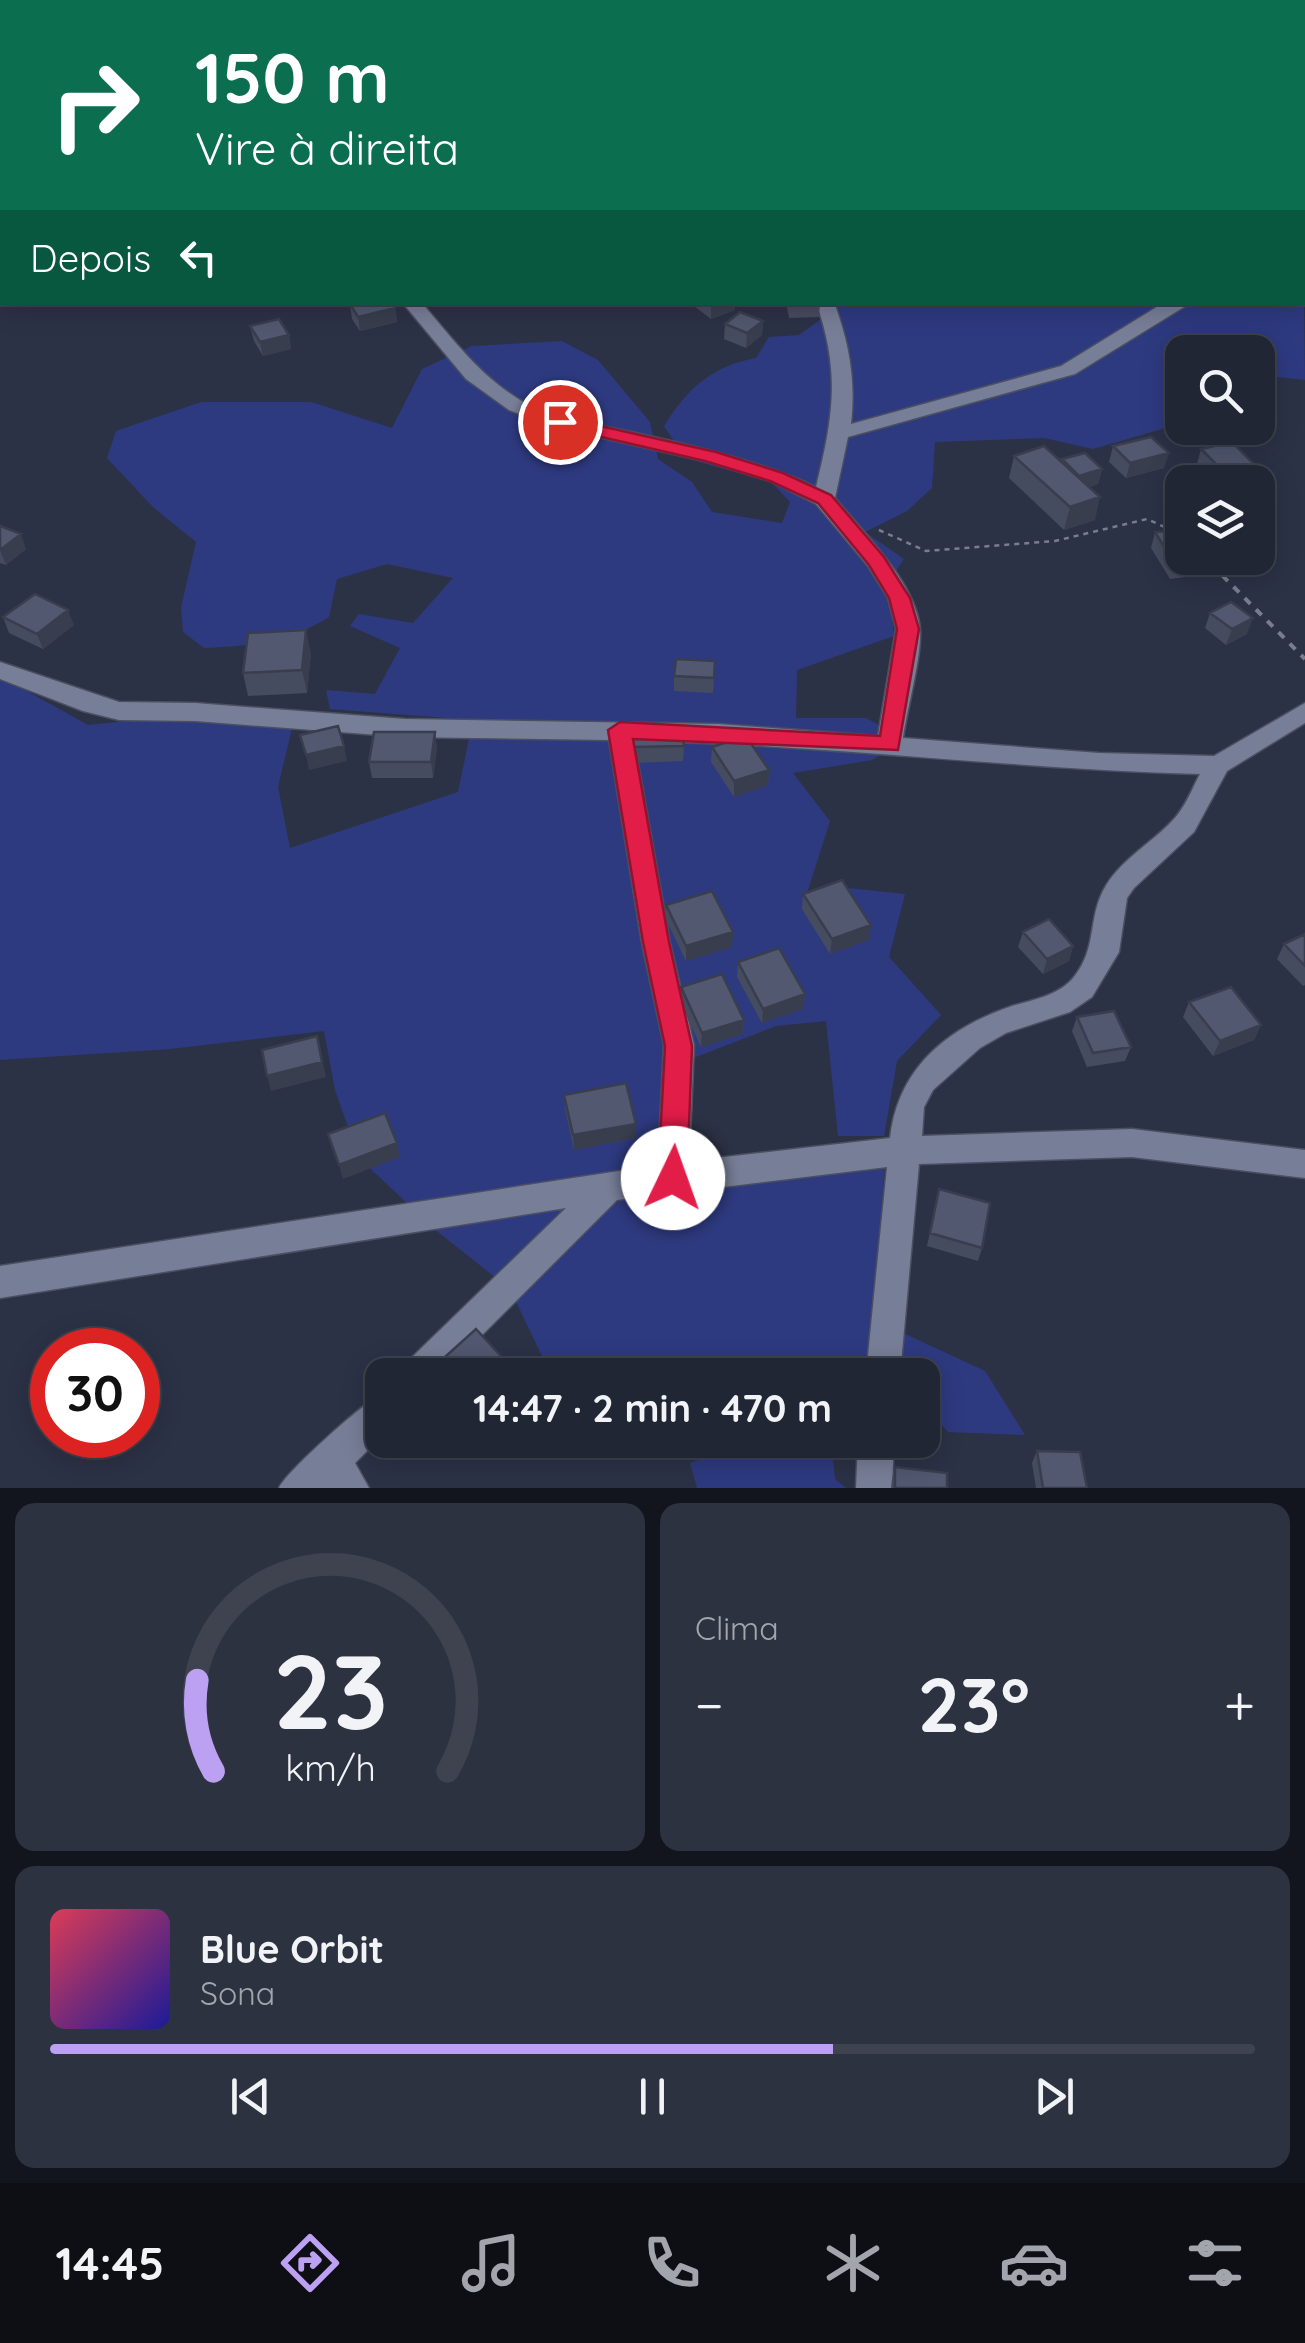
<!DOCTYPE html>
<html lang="pt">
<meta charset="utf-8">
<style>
body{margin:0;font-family:Quicksand,sans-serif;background:#2d3240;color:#f1f3f6;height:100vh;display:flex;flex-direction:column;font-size:38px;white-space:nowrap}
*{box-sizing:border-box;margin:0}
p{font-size:32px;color:#a2a5ac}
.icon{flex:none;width:55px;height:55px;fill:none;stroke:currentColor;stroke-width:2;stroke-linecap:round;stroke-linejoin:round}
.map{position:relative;height:1488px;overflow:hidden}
.details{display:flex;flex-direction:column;gap:15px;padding:15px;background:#12151d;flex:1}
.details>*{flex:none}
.top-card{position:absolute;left:0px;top:0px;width:1305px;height:305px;box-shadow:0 5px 25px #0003,0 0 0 2px #3e434f;background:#0b6e4f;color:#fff;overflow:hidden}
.controls{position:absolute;left:1165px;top:335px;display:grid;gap:20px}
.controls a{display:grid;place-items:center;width:110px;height:110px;border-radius:20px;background:#212634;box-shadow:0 5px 25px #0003,0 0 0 2px #3e434f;font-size:50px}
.speed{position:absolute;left:30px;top:1328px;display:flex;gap:20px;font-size:50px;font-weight:700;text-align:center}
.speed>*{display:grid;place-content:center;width:130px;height:130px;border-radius:50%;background:#212634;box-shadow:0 5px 25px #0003,0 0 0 2px #3e434f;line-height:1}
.speed .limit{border:15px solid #d22;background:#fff;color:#111}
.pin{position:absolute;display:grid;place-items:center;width:85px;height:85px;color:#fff;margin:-42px;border:5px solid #fff;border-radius:50%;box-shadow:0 2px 10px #0007}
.me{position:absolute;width:110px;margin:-55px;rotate:3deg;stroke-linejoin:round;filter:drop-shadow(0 0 8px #0008)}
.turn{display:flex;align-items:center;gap:35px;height:210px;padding:0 30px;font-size:45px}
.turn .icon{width:130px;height:130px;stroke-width:2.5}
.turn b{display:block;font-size:70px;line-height:85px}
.then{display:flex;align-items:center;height:95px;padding:0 30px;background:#0003;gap:20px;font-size:38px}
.big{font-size:75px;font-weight:700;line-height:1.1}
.details .tile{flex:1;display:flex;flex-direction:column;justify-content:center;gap:15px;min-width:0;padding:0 35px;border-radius:20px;background:#2d3240}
.details .dial{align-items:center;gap:0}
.dial svg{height:260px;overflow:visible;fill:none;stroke:#3e434f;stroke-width:7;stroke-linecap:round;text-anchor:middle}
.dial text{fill:#f1f3f6;stroke:none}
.song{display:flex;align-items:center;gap:30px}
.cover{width:120px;height:120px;border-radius:15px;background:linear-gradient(135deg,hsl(350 70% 55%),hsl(240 70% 35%))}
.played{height:10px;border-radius:5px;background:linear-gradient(90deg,#bca0f2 65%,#3e434f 65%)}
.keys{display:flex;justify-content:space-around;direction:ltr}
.heat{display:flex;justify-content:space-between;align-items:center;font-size:55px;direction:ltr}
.details .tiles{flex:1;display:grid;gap:15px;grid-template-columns:1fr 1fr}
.tile:last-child{grid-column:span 2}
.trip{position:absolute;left:365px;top:1358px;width:575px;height:100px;border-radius:20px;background:#212634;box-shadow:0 5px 25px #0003,0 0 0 2px #3e434f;font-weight:700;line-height:100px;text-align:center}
.tab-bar{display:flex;height:160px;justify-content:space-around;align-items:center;background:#0d0f15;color:#a2a5ac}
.tab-bar .icon{width:70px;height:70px}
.tab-bar .on{color:#bca0f2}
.tab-bar b{font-size:45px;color:#f1f3f6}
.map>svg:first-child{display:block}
</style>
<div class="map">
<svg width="1305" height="1488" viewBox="0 0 1305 1488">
<rect width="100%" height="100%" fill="#2c3246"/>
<path fill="#2e3a80" d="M 1303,223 L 1305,380 L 1258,375 L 1258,352 L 1182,352 L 1182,398 L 1162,429 L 1093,449 L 1044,438 L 935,442 L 932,488 L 907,511 L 865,532 L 904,559 L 888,583 L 894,636 L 797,670 L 796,718 L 866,718 L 906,739 L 872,760 L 793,773 L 830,821 L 807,893 L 848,888 L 905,894 L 889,957 L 941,1015 L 897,1061 L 884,1136 L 838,1136 L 826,1021 L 776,1026 L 683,1062 L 658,1197 L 885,1163 L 873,1319 L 985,1371 L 1025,1435 L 948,1432 L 923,1404 L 922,1375 L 551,1375 L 510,1289 L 438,1232 L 359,1158 L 335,1090 L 324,1031 L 170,1049 L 0,1060 L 0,676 L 88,725 L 219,711 L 292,728 L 278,787 L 290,848 L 458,792 L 473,720 L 330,709 L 326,690 L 375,694 L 400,648 L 350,626 L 359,614 L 413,623 L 453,578 L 387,564 L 337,579 L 329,617 C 288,642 251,646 204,648 L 183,632 L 181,608 L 196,542 L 153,507 L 107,458 L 116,431 L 201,402 L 311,402 L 392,428 L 422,369 L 472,346 L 562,341 L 598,360 L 650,422 L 658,459 L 692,482 L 712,512 L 782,523 L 790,502 L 771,482 L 685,458 L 664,426 C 687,389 712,366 756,358 L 769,337 L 799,335 L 831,312 L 828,303 L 1302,302 Z
M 714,1440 L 831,1440 L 835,1479 L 846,1488 L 697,1488 L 690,1463 L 719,1453 Z"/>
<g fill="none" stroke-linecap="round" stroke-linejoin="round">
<g stroke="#4a4f61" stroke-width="3">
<path id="minor" d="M 739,0 L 757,0 L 759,2 L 741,2 Z
M 0,124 L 2,124 L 2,134 L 0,134 Z
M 2,169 L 2,179 L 0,180 L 0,170 Z
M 1302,231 L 1305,232 L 1305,244 L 1302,244 Z
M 1302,263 L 1305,263 L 1302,274 Z
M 402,302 L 421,302 C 452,338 479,375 520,400 C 552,419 595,424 631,432 C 694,446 757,460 816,487 C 833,417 841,373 816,302 L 834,302 C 849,343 856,380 851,424 L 1061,366 L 1160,305 L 1192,302 L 1075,374 L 848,437 L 835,498 C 863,532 916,583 920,629 C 922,656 907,709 903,738 L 1099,753 L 1214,756 L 1305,703 L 1305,723 L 1227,771 L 1194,832 L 1134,888 L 1127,898 L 1119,952 L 1092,997 L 1070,1012 L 1006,1033 L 980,1048 L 933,1090 L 924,1107 L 922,1136 L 1132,1129 L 1305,1150 L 1305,1178 L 1132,1157 L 919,1164 L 900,1375 L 866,1375 L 887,1167 L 617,1200 L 442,1375 L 401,1375 L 406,1363 L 566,1208 L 0,1298 L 0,1266 L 658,1165 L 664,1045 L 642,943 L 609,740 L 405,737 L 195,721 L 119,720 L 83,711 L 0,679 L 0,662 L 119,702 L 195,703 L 405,719 L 718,724 L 878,736 L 896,629 L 888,598 L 868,566 L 816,504 L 770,481 L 705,461 L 554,427 L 509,410 L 466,379 ZM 634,741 C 823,744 1011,769 1200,774 C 1192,789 1185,808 1173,820 C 1151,844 1118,861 1103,891 C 1088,920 1097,948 1074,977 C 1060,995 1033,1000 1012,1006 C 947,1028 898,1068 890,1138 L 689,1161 L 694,1045 L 670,943 Z
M 382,1394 L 382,1436 L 355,1463 L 369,1488 L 279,1488 C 285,1473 365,1401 382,1394 Z
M 858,1440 L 894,1440 L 892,1488 L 856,1488 Z"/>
</g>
<path stroke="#797e8f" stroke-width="2.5" stroke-dasharray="5 5" stroke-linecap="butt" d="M 879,530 L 926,551 L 1055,541 L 1147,519 L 1182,535
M 1205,558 L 1213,566"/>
<path stroke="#797e8f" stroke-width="4" stroke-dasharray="8 8" stroke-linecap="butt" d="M 1211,564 L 1305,659"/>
<use href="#minor" fill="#777e97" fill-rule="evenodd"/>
</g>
<path fill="#464c5f" d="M 775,0 L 824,0 L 820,2 L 775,2 Z
M 1170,0 L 1215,0 L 1215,2 L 1169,2 Z
M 1305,116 L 1305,133 L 1302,132 L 1302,119 Z
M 689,302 L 735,302 L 735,310 L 711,319 Z
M 786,302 L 820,302 L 819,317 L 789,318 Z
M 350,304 L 395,308 L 397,322 L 360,331 L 352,319 Z
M 763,321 L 762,335 L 746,348 L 724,339 L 725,324 Z
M 250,326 L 289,335 L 291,349 L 263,356 L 254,341 Z
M 1113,446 L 1164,468 L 1126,478 L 1109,462 Z
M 1201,449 L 1252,482 L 1215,482 L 1197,464 Z
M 1014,456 L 1061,462 L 1062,459 L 1102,469 L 1098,484 L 1089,487 L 1095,520 L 1064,530 L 1009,478 Z
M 0,526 L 26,549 L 6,565 L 0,563 Z
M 1155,532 L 1206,560 L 1201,575 L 1170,579 L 1151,548 Z
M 1210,613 L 1247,634 L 1226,645 L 1205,628 Z
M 3,617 L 74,625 L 43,649 L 9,633 Z
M 311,653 L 307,693 L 248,696 L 243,673 Z
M 715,661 L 713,693 L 674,691 L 674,676 Z
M 631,731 L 684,746 L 683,761 L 633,763 Z
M 437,747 L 433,778 L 372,778 L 369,762 Z
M 712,747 L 769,770 L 768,785 L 734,797 L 711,762 Z
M 803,894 L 869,940 L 830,954 L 802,909 Z
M 666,905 L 732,947 L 686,961 L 666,920 Z
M 1023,932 L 1073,946 L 1069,961 L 1043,974 L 1018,947 Z
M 1305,934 L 1305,985 L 1303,986 L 1277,959 L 1284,944 Z
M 738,962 L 805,994 L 803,1009 L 762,1023 L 737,977 Z
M 681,987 L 744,1020 L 743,1034 L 701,1047 L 680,1002 Z
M 1189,1002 L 1261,1025 L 1254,1040 L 1213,1056 L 1183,1017 Z
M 1077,1017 L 1131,1047 L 1125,1061 L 1087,1067 L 1072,1031 Z
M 564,1095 L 636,1138 L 574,1150 L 565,1109 Z
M 939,1189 L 982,1248 L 978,1261 L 927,1246 Z
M 1037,1451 L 1087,1488 L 1036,1488 L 1032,1463 Z
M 895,1467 L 947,1488 L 891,1488 L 892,1479 Z"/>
<path fill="#393e4e" d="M 798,0 L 824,0 L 820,2 L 798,2 Z
M 716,302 L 735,302 L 735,310 L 711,319 L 711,305 Z
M 395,308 L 397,322 L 360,331 L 358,317 Z
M 763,321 L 762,335 L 746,348 L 747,333 Z
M 289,335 L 291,349 L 263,356 L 260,342 Z
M 1169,453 L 1164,468 L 1126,478 L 1130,463 Z
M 1257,467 L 1252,482 L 1224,482 L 1227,475 Z
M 1102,469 L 1098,484 L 1076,491 L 1079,476 Z
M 1100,497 L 1095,520 L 1064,530 L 1070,507 Z
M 21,534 L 26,549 L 6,565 L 0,550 Z
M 1225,558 L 1249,558 L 1223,563 Z
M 68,610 L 74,625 L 43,649 L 37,634 Z
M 1253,618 L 1247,634 L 1226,645 L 1232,629 Z
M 306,630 L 311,653 L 307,693 L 302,670 Z
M 435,732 L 437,747 L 433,778 L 431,762 Z
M 344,746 L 347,761 L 309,770 L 306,755 Z
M 769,770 L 768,785 L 734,797 L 734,781 Z
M 871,925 L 869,940 L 830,954 L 832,939 Z
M 733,932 L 732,947 L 686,961 L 686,946 Z
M 1073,946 L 1069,961 L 1043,974 L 1047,959 Z
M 805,994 L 803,1009 L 762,1023 L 763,1009 Z
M 744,1020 L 743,1034 L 701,1047 L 702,1033 Z
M 1261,1025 L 1254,1040 L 1213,1056 L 1220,1041 Z
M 317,1036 L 326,1077 L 271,1091 L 267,1076 Z
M 636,1124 L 636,1138 L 574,1150 L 573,1135 Z
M 397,1143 L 400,1157 L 343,1179 L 339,1165 Z
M 510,1366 L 511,1375 L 500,1375 Z"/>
<path fill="#51586f" stroke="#393e4e" stroke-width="2.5" d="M 566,0 L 611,0 L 602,2 L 569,2 Z
M 971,0 L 993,0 L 989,2 L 980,2 Z
M 1006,0 L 1025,0 L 1021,2 L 1010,2 Z
M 1025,0 L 1039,0 L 1047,2 L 1021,2 Z
M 356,302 L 392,302 L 395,308 L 358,317 L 350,304 Z
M 740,312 L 763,321 L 747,333 L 725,324 Z
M 279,319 L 289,335 L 260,342 L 250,326 Z
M 1151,437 L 1169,453 L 1130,463 L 1113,446 Z
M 1232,442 L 1257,467 L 1227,475 L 1201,449 Z
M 1044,446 L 1100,497 L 1070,507 L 1014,456 Z
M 1085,453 L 1102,469 L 1079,476 L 1062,459 Z
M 0,526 L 21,534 L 0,550 Z
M 1182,530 L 1182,558 L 1204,558 L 1206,560 L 1174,563 L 1155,532 Z
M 35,594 L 68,610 L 37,634 L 3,617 Z
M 1231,602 L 1253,618 L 1232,629 L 1210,613 Z
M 306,630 L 302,670 L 243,673 L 248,633 Z
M 676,659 L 715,661 L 714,678 L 674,676 Z
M 338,726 L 344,746 L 306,755 L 300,735 Z
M 682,729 L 684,746 L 633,747 L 631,731 Z
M 374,732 L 435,732 L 431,762 L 369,762 Z
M 746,736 L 769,770 L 734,781 L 712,747 Z
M 842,880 L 871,925 L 832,939 L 803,894 Z
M 712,891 L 733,932 L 686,946 L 666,905 Z
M 1049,919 L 1073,946 L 1047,959 L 1023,932 Z
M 1305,934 L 1305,966 L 1284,944 Z
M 779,948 L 805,994 L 763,1009 L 738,962 Z
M 722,974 L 744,1020 L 702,1033 L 681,987 Z
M 1231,987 L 1261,1025 L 1220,1041 L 1189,1002 Z
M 1114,1011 L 1131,1047 L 1093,1053 L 1077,1017 Z
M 317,1036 L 322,1062 L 267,1076 L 262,1050 Z
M 626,1083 L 636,1124 L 573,1135 L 564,1095 Z
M 385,1113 L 397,1143 L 339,1165 L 328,1134 Z
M 939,1189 L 990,1203 L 982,1248 L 930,1233 Z
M 476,1329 L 510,1366 L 500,1375 L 425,1375 Z
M 1037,1451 L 1080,1452 L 1087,1488 L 1043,1488 Z
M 895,1467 L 947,1473 L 947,1488 L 895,1488 Z"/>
<path fill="#e11d48" stroke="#92132f" stroke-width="2.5" d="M 560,417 L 716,452 L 783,473 L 831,495 L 884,557 L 910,598 L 919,629 L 898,750 L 633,739 L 669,942 L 692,1046 L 687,1178 L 683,1187 L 673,1191 L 663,1187 L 658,1178 L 665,1046 L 643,942 L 608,730 L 620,722 L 880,736 L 897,629 L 889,598 L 869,565 L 818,503 L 770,481 L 705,461 L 554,426 L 554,419 Z"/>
</svg>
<div class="controls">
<a><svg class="icon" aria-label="search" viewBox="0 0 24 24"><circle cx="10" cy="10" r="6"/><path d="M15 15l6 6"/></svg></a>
<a><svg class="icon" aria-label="layers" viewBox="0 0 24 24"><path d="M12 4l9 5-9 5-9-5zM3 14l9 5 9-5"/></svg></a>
</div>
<div class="speed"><div class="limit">30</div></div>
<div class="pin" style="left:560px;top:422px;background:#d93025"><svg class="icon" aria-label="arrive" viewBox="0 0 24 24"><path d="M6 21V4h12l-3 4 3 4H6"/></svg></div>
<svg class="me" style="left:673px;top:1178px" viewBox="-20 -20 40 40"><circle r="19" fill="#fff"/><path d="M0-13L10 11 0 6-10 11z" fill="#e11d48"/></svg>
<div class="trip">14:47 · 2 min · 470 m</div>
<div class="top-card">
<div class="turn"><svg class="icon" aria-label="right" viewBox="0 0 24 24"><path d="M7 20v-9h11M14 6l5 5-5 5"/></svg><div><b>150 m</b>Vire à direita</div></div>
<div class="then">Depois<svg class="icon" aria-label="left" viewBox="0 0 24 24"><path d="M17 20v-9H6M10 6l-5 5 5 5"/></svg></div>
</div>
</div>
<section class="details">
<div class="tiles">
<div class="tile dial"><svg viewBox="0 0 100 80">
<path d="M14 69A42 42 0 1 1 86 69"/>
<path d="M14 69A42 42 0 0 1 9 41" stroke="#bca0f2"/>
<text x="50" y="56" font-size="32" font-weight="700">23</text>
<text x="50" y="72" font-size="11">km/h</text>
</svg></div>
<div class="tile"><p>Clima</p>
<div class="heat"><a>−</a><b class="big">23°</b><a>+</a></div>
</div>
<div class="tile">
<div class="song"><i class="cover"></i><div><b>Blue Orbit</b><p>Sona</p></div></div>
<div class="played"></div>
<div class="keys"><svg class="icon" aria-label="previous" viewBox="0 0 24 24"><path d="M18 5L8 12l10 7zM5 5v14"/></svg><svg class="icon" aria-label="pause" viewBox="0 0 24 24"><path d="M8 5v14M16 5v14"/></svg><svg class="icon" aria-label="next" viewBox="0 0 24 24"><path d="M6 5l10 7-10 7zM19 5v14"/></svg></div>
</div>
</div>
</section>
<nav class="tab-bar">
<b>14:45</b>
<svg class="icon on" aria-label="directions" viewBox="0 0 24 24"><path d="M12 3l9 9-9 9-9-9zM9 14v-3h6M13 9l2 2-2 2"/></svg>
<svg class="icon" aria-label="music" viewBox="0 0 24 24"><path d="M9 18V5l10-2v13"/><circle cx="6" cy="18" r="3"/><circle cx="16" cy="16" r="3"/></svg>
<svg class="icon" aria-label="phone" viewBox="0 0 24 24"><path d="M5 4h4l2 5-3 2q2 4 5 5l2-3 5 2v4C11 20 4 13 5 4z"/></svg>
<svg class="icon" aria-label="climate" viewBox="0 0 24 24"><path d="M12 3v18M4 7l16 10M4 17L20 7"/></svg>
<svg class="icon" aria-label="car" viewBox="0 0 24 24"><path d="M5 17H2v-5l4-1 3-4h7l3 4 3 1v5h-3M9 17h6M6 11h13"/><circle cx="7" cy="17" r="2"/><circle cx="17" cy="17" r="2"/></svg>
<svg class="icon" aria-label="filters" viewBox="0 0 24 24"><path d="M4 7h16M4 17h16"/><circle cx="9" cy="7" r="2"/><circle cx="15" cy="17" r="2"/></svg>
</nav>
